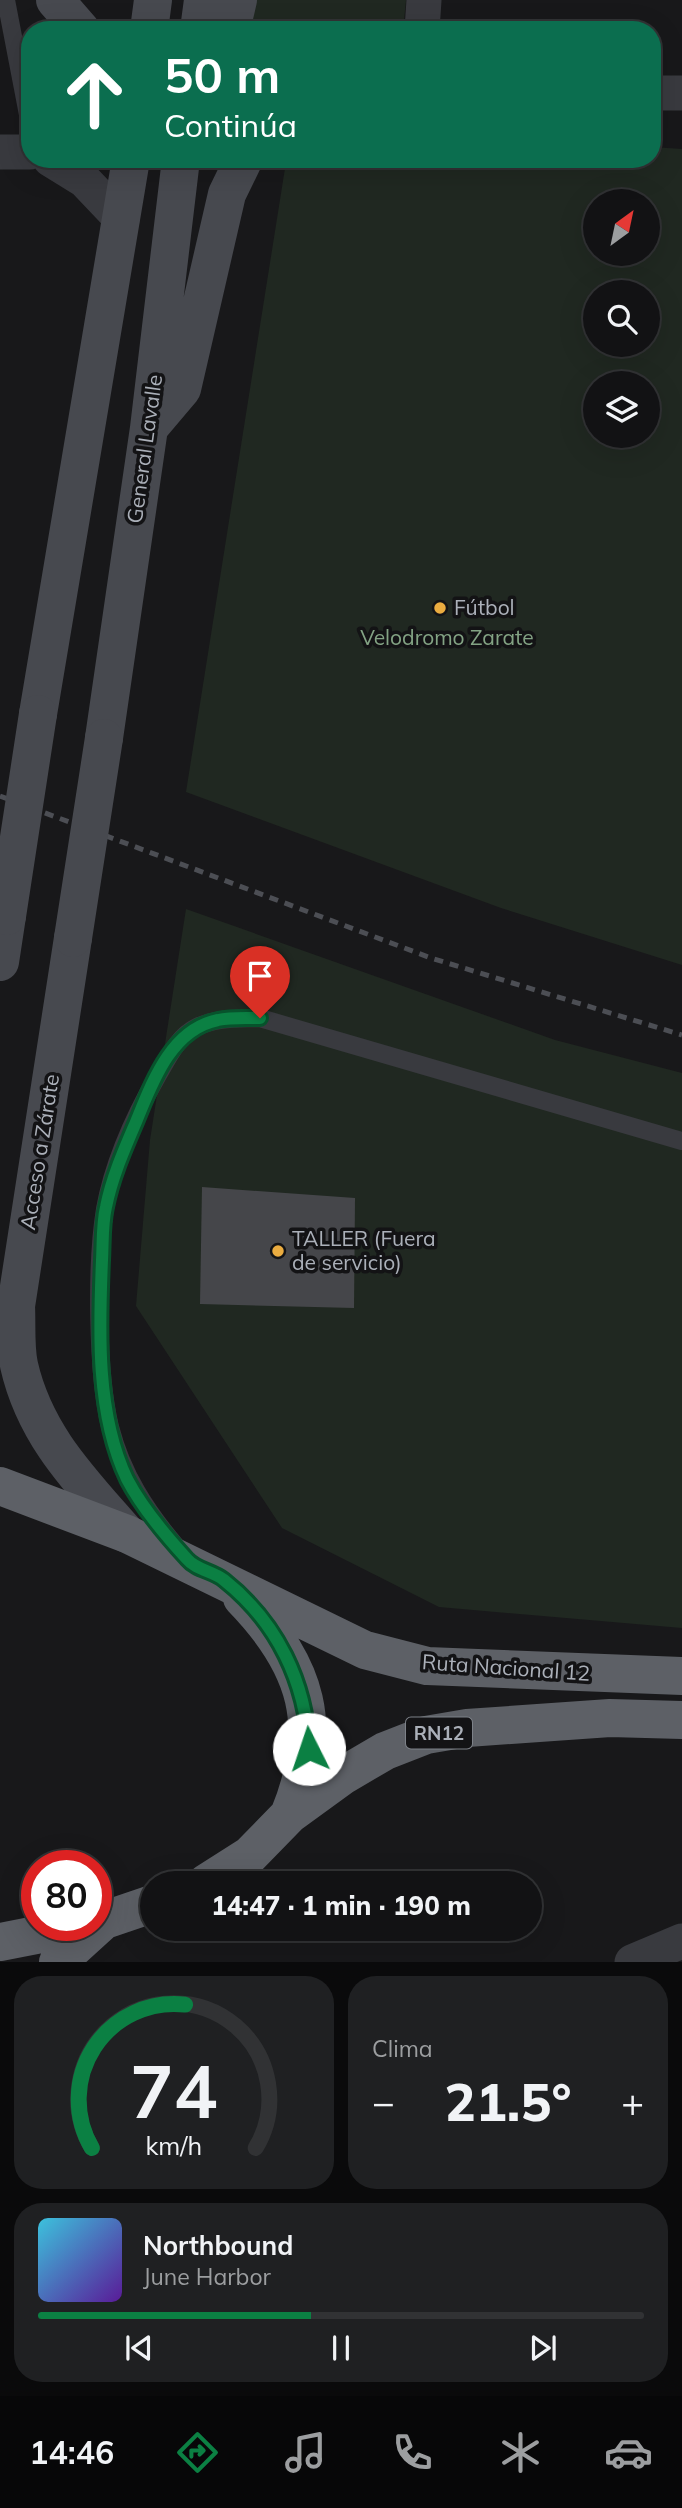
<!DOCTYPE html>
<html lang="es">
<meta charset="utf-8">
<style>
body{margin:0;font-family:Mulish,sans-serif;background:#1f2022;color:#f1f3f6;height:100vh;display:flex;flex-direction:column;font-size:26px;white-space:nowrap}
*{box-sizing:border-box;margin:0}
p{font-size:23px;color:#9c9ea0}
.icon{flex:none;width:38px;height:38px;fill:none;stroke:currentColor;stroke-width:2;stroke-linecap:round;stroke-linejoin:round}
.map{position:relative;height:1962px;overflow:hidden}
.side{display:flex;flex-direction:column;gap:14px;padding:14px;background:#0a0a0b;flex:1}
.side>*{flex:none}
.banner{position:absolute;left:21px;top:21px;width:640px;height:147px;border-radius:28px;box-shadow:0 7px 28px #0002,0 0 0 2px #313234;background:#0b6e4f;color:#fff;overflow:hidden}
.needle{width:46px;rotate:33deg}
.controls{position:absolute;left:583px;top:189px;display:grid;gap:14px}
.controls a{display:grid;place-items:center;width:77px;height:77px;border-radius:50%;background:#121214;box-shadow:0 7px 28px #0002,0 0 0 2px #313234;font-size:35px}
.speed{position:absolute;left:21px;top:1850px;display:flex;gap:14px;font-size:35px;font-weight:700;text-align:center}
.speed>*{display:grid;place-content:center;width:91px;height:91px;border-radius:50%;background:#121214;box-shadow:0 7px 28px #0002,0 0 0 2px #313234;line-height:1}
.speed .limit{border:10px solid #d22;background:#fff;color:#111}
.pin{position:absolute;display:grid;place-items:center;width:60px;height:60px;color:#fff;margin:-72px -30px;border-radius:50% 50% 50% 0;rotate:-45deg;box-shadow:0 0 7px #0007}
.pin .icon{rotate:45deg}
.me{position:absolute;width:77px;margin:-38px;rotate:356deg;stroke-linejoin:round;filter:drop-shadow(0 0 5px #0008)}
.turn{display:flex;align-items:center;gap:24px;height:147px;padding:0 28px;font-size:32px}
.turn .icon{width:91px;height:91px;stroke-width:2.5}
.turn b{display:block;font-size:49px;line-height:60px}
.big{font-size:52px;font-weight:800;line-height:1.1}
.side .tile{flex:1;display:flex;flex-direction:column;justify-content:center;gap:10px;min-width:0;padding:0 24px;border-radius:28px;background:#1f2022}
.side .dial{align-items:center;gap:0}
.dial svg{height:182px;overflow:visible;fill:none;stroke:#313234;stroke-width:7;stroke-linecap:round;text-anchor:middle}
.dial text{fill:#f1f3f6;stroke:none}
.song{display:flex;align-items:center;gap:21px}
.cover{width:84px;height:84px;border-radius:10px;background:linear-gradient(135deg,hsl(190 70% 55%),hsl(270 70% 35%))}
.played{height:7px;border-radius:4px;background:linear-gradient(90deg,#0b8043 45%,#313234 45%)}
.keys{display:flex;justify-content:space-around;direction:ltr}
.heat{display:flex;justify-content:space-between;align-items:center;font-size:38px;direction:ltr}
.side .tiles{flex:1;display:grid;gap:14px;grid-template-columns:1fr 1fr}
.tile:last-child{grid-column:span 2}
.trip{position:absolute;left:140px;top:1871px;width:402px;height:70px;border-radius:35px;background:#121214;box-shadow:0 7px 28px #0002,0 0 0 2px #313234;font-weight:800;line-height:70px;text-align:center}
.dock{display:flex;height:112px;justify-content:space-around;align-items:center;background:#070708;color:#9c9ea0}
.dock .icon{width:49px;height:49px}
.dock .on{color:#0b8043}
.dock b{font-size:32px;color:#f1f3f6}
.map>svg:first-child{display:block}
</style>
<div class="map">
<svg width="682" height="1962" viewBox="0 0 682 1962">
<rect width="100%" height="100%" fill="#18181a"/>
<path fill="#202821" fill-rule="evenodd" d="M 249,0 L 406,0 L 403,30 L 244,30 Z
M 653,147 L 682,149 L 682,965 L 501,908 L 186,792 L 286,162 L 653,159 ZM 595,201 L 648,201 L 648,254 L 595,254 ZM 595,292 L 648,292 L 648,345 L 595,345 ZM 595,383 L 648,383 L 648,436 L 595,436 Z
M 186,909 L 555,1040 L 682,1073 L 682,1628 L 439,1607 L 282,1528 L 136,1306 L 150,1140 Z"/>
<path fill="#45464a" d="M 202,1187 L 355,1198 L 354,1308 L 200,1304 Z"/>
<g fill="none" stroke-linecap="round" stroke-linejoin="round">
<path stroke="#393a3f" stroke-width="18" d="M 6,0 L 30,125
M 177,1547 C 146,1511 122,1474 110,1427 C 97,1372 96,1265 105,1209 C 113,1164 135,1115 158,1075 C 168,1058 178,1036 197,1027 C 217,1017 239,1019 260,1018 L 682,1141"/>
<path stroke="#393a3f" stroke-width="35" d="M 422,30 L 424,0
M 653,93 L 682,93
M 0,152 L 30,152
M 50,159 L 84,180 L 122,220
M 632,1962 L 682,1941"/>
<path stroke="#47494f" stroke-width="38" d="M 55,0 L 81,30
M 149,30 L 153,0
M 199,30 L 203,0
M 231,30 L 238,0
M 149,428 L 182,389 L 227,194 L 244,159
M 38,714 L 131,159
M 104,738 L 149,428 L 181,159
M 73,938 L 16,1306 C 17,1325 15,1346 19,1365 C 35,1436 81,1481 127,1534
M 0,962 L 7,916"/>
<path stroke="#5d6066" stroke-width="38" d="M 0,1486 L 127,1534 L 365,1650 L 427,1666 L 682,1676
M 242,1598 C 308,1666 325,1727 289,1815
M 206,1883 L 250,1855 L 289,1815 L 344,1775 L 385,1751 L 426,1735 L 467,1728 L 610,1718 L 682,1720
M 96,1923 L 152,1904
M 0,1942 L 87,1925
M 58,1962 L 101,1923"/>
<path stroke="#4c4e54" stroke-width="5" stroke-dasharray="9 7" stroke-linecap="butt" d="M 0,796 L 431,958 L 682,1035"/>
<path stroke="#47494f" stroke-width="38" d="M 7,916 L 38,714
M 73,938 L 104,738"/>
</g>
<g fill="none" stroke-linecap="round" stroke-linejoin="round">
<g stroke="#07532c" stroke-width="18">
<path id="route" d="M 260,1018 C 247,1018 231,1017 218,1020 C 171,1029 152,1083 136,1122 C 124,1150 112,1177 106,1207 C 102,1224 103,1243 102,1260 C 99,1330 96,1414 127,1479 C 142,1508 165,1535 187,1559 C 196,1570 213,1571 224,1580 C 277,1622 306,1682 309,1749"/>
</g>
<use href="#route" stroke="#0b8043" stroke-width="12"/>
</g>
<g fill="#eaac40" stroke="#131315" stroke-width="2.5">
<circle cx="440" cy="608" r="7"/>
<circle cx="278" cy="1251" r="7"/>
</g>
<g text-anchor="middle" stroke-width="7" stroke-linejoin="round" paint-order="stroke">
<rect fill="#131315" stroke="#7d8188" stroke-width="2" x="406" y="1717.5" width="66" height="31" rx="5"/>
<g font-size="19" font-weight="bold" fill="#abb0b9">
<text x="439" y="1740">RN12</text>
</g>
<g font-size="21" fill="#abb0b9" stroke="#131315">
<text transform="translate(145 449) rotate(-82)" y="7">General Lavalle</text>
<text transform="translate(40 1152) rotate(-81)" y="7">Acceso a Zárate</text>
<text transform="translate(506 1668) rotate(4)" y="7">Ruta Nacional 12</text>
</g>
<g font-size="21" fill="#abb0b9" stroke="#131315" text-anchor="start">
<text x="454" y="615">Fútbol</text>
<text x="292" y="1246">TALLER (Fuera<tspan x="292" dy="24">de servicio)</tspan></text>
</g>
<g font-size="21" fill="#83a384" stroke="#131315">
<text x="447" y="645">Velodromo Zarate</text>
</g>
</g>
</svg>
<div class="controls">
<a><svg class="needle" viewBox="-14 -14 28 28"><path d="M0-13l5 13h-10z" fill="#e53935"/><path d="M0 13l5-13h-10z" fill="#9c9ea0"/></svg></a>
<a><svg class="icon" aria-label="search" viewBox="0 0 24 24"><circle cx="10" cy="10" r="6"/><path d="M15 15l6 6"/></svg></a>
<a><svg class="icon" aria-label="layers" viewBox="0 0 24 24"><path d="M12 4l9 5-9 5-9-5zM3 14l9 5 9-5"/></svg></a>
</div>
<div class="speed"><div class="limit">80</div></div>
<div class="pin" style="left:260px;top:1018px;background:#d93025"><svg class="icon" aria-label="arrive" viewBox="0 0 24 24"><path d="M6 21V4h12l-3 4 3 4H6"/></svg></div>
<svg class="me" style="left:309px;top:1749px" viewBox="-20 -20 40 40"><circle r="19" fill="#fff"/><path d="M0-13L10 11 0 6-10 11z" fill="#0b8043"/></svg>
<div class="trip">14:47 · 1 min · 190 m</div>
<div class="banner">
<div class="turn"><svg class="icon" aria-label="ahead" viewBox="0 0 24 24"><path d="M12 20V5M6 11l6-6 6 6"/></svg><div><b>50 m</b>Continúa</div></div>
</div>
</div>
<section class="side">
<div class="tiles">
<div class="tile dial"><svg viewBox="0 0 100 80">
<path d="M14 69A42 42 0 1 1 86 69"/>
<path d="M14 69A42 42 0 0 1 55 6" stroke="#0b8043"/>
<text x="50" y="56" font-size="32" font-weight="700">74</text>
<text x="50" y="72" font-size="11">km/h</text>
</svg></div>
<div class="tile"><p>Clima</p>
<div class="heat"><a>−</a><b class="big">21.5°</b><a>+</a></div>
</div>
<div class="tile">
<div class="song"><i class="cover"></i><div><b>Northbound</b><p>June Harbor</p></div></div>
<div class="played"></div>
<div class="keys"><svg class="icon" aria-label="previous" viewBox="0 0 24 24"><path d="M18 5L8 12l10 7zM5 5v14"/></svg><svg class="icon" aria-label="pause" viewBox="0 0 24 24"><path d="M8 5v14M16 5v14"/></svg><svg class="icon" aria-label="next" viewBox="0 0 24 24"><path d="M6 5l10 7-10 7zM19 5v14"/></svg></div>
</div>
</div>
</section>
<nav class="dock">
<b>14:46</b>
<svg class="icon on" aria-label="directions" viewBox="0 0 24 24"><path d="M12 3l9 9-9 9-9-9zM9 14v-3h6M13 9l2 2-2 2"/></svg>
<svg class="icon" aria-label="music" viewBox="0 0 24 24"><path d="M9 18V5l10-2v13"/><circle cx="6" cy="18" r="3"/><circle cx="16" cy="16" r="3"/></svg>
<svg class="icon" aria-label="phone" viewBox="0 0 24 24"><path d="M5 4h4l2 5-3 2q2 4 5 5l2-3 5 2v4C11 20 4 13 5 4z"/></svg>
<svg class="icon" aria-label="climate" viewBox="0 0 24 24"><path d="M12 3v18M4 7l16 10M4 17L20 7"/></svg>
<svg class="icon" aria-label="car" viewBox="0 0 24 24"><path d="M5 17H2v-5l4-1 3-4h7l3 4 3 1v5h-3M9 17h6M6 11h13"/><circle cx="7" cy="17" r="2"/><circle cx="17" cy="17" r="2"/></svg>
</nav>
